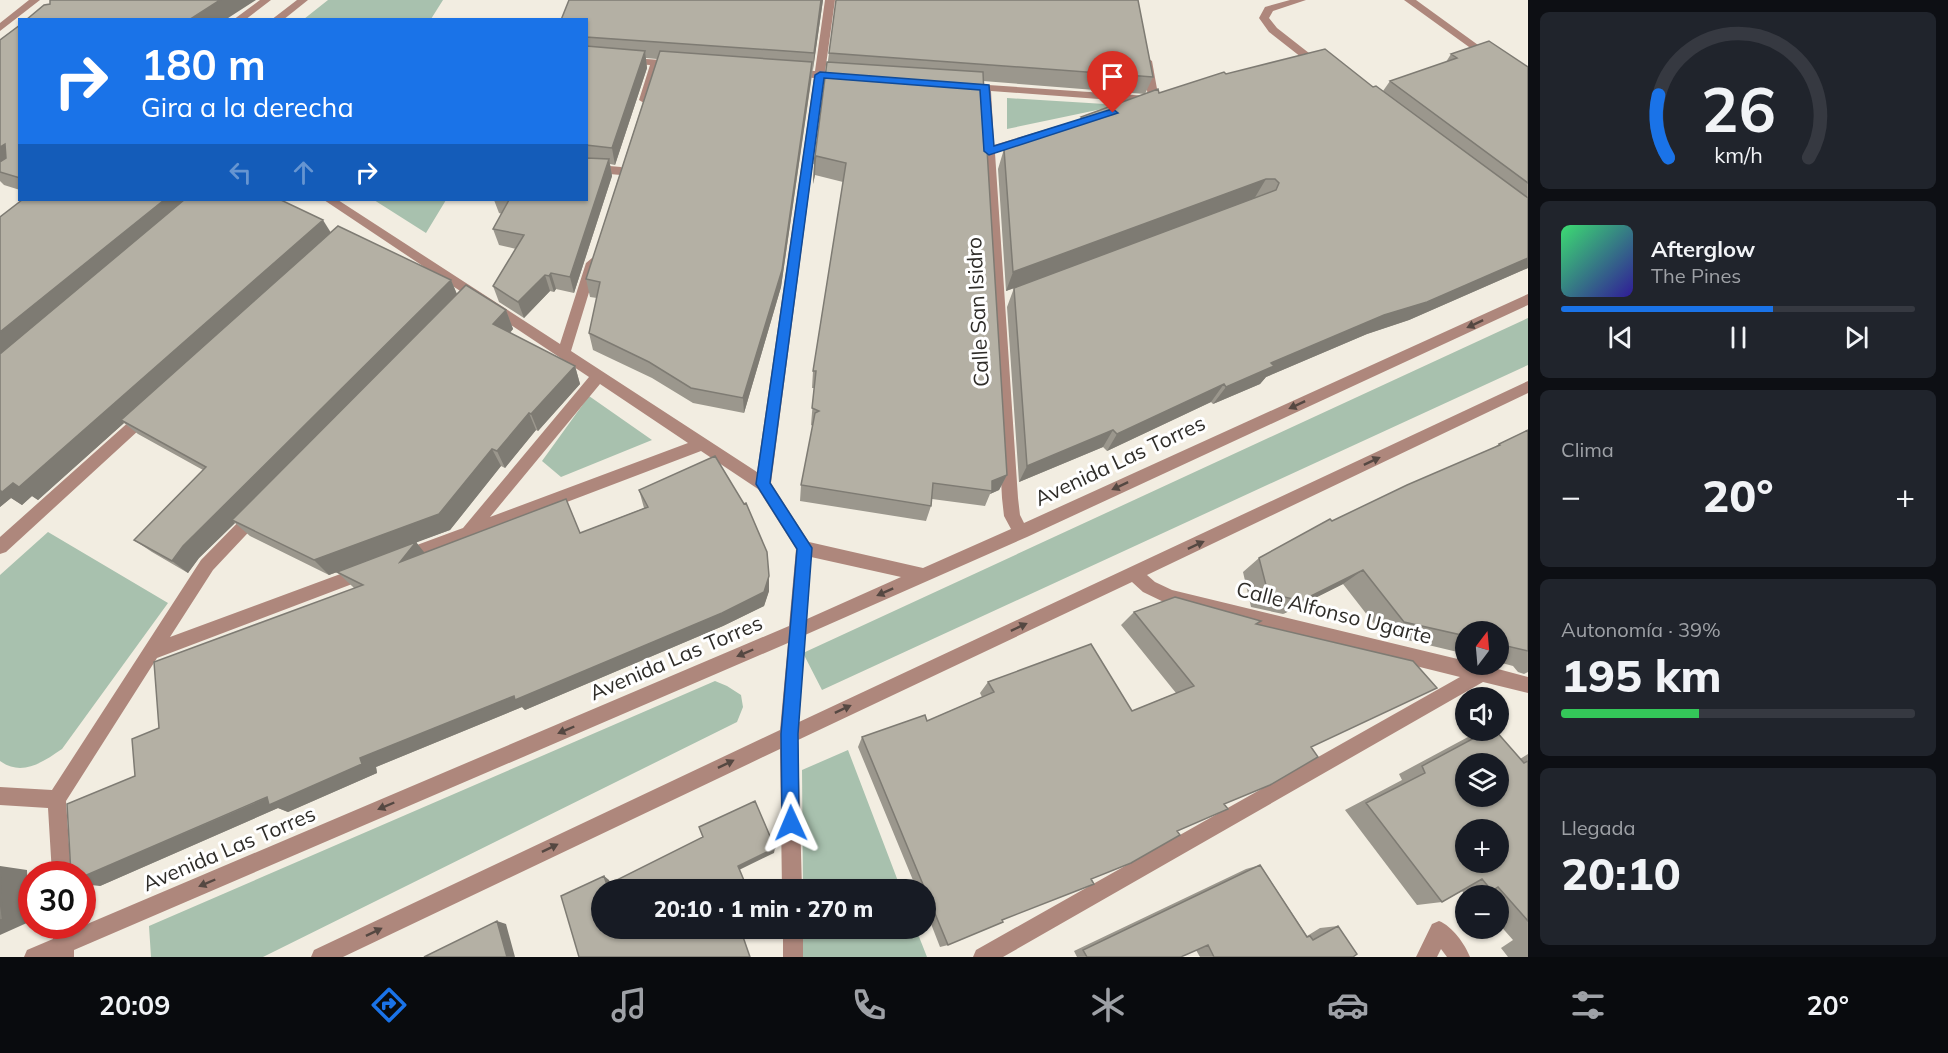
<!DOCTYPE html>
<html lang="es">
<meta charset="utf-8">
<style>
body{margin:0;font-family:Mulish,sans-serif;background:#20242c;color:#f1f3f6;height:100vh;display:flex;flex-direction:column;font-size:22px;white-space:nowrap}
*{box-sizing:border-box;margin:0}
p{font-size:20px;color:#9ea1a6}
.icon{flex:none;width:33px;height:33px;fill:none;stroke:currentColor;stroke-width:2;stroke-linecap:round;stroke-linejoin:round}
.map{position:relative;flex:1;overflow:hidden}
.side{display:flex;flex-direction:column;gap:12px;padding:12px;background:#0d0f14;width:420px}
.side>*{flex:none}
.banner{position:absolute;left:18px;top:18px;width:570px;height:183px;border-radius:0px;box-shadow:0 2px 4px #0004;background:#1a73e8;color:#fff;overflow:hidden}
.needle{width:39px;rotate:16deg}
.tools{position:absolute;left:1455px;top:621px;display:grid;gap:12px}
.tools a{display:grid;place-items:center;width:54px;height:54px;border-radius:50%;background:#171b24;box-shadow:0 2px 4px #0004;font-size:30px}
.speed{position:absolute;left:18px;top:861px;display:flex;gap:12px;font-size:30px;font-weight:700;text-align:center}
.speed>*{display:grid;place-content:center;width:78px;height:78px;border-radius:50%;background:#171b24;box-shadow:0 2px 4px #0004;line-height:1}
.speed .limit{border:9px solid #d22;background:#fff;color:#111}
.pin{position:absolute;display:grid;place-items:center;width:51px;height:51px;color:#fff;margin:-62px -26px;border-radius:50% 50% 50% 0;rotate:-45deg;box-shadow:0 0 6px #0007}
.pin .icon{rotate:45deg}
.me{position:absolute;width:66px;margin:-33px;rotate:359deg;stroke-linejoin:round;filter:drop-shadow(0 0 4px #0008)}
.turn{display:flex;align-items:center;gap:21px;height:126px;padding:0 24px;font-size:27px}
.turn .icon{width:78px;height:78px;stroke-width:2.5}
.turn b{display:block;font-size:42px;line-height:51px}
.lanes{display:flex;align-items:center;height:57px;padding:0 24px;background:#0003;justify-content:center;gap:30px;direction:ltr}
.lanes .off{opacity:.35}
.big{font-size:45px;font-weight:800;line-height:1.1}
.side .card{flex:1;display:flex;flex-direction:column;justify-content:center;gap:9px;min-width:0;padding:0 21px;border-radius:9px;background:#20242c}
.side .dial{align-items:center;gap:0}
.dial svg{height:156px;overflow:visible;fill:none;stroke:#363941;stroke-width:7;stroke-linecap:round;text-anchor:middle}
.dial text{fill:#f1f3f6;stroke:none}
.song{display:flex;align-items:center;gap:18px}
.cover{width:72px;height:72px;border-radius:9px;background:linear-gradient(135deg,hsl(140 70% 55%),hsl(250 70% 35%))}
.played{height:6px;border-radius:3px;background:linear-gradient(90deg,#1a73e8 60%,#363941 60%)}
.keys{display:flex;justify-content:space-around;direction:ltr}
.heat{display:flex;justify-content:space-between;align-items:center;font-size:33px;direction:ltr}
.charge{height:9px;border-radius:4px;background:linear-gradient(90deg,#34c759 39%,#363941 0)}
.trip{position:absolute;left:591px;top:879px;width:345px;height:60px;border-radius:30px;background:#171b24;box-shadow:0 2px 4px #0004;font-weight:800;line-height:60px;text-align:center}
.menu{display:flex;height:96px;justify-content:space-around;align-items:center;background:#090b0e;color:#9ea1a6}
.menu .icon{width:42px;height:42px}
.menu .current{color:#1a73e8}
.menu b{font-size:27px;color:#f1f3f6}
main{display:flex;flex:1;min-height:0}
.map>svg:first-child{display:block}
</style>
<main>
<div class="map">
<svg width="1528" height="957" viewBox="0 0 1528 957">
<rect width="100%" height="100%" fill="#f2ede1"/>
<path fill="#a8c1ae" d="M 328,0 L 443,0 L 431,19 L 304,19 Z
M 1007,98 L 1121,105 L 1007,129 Z
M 374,200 L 446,200 L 426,233 Z
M 1528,318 L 1528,365 L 822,690 L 803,653 Z
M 589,396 L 652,440 L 561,477 L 542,461 Z
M 48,532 L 168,603 L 62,749 C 43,762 22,777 0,761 L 0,575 Z
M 715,681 L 727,686 L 741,695 L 743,707 L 737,722 L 263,957 L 151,957 L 149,926 Z
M 848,750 L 901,889 L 803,889 L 802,770 Z
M 803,929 L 916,929 L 927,957 L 803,957 Z"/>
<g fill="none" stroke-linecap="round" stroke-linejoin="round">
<path fill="#ae877c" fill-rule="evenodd" d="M 29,0 L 40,0 L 0,31 L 0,23 Z
M 260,0 L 271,0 L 245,20 L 233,20 Z
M 297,0 L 308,0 L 283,20 L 271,20 Z
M 825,0 L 835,0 L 825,72 L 844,74 L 849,77 L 844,80 L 824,79 L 771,483 L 809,542 L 923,568 L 1011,529 L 1004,516 L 1002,498 L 980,90 L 959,87 L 959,83 L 1148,96 L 1142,61 L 1147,58 L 1152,61 L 1159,100 L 1152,103 L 991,91 L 994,145 L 1077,120 L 1083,124 L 1081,127 L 995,153 L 1018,498 L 1020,515 L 1024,523 L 1528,294 L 1528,305 L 1027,537 L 805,635 L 799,722 L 1528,381 L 1528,393 L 1147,575 L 1155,582 L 1172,590 L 1466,661 L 1466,664 L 1483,665 L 1528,677 L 1528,693 L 1483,682 L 1003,957 L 973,957 L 976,950 L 1460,677 L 1170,605 L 1143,592 L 1132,582 L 798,740 L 802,890 L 782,890 L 780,749 L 343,957 L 311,957 L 314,950 L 780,730 L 788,643 L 74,950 L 74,957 L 24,957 L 27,950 L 53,939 L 53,926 L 73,926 L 73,930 L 789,626 L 796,549 L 758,489 L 701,451 L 404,564 L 398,562 L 396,557 L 398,552 L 463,528 L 589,377 L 324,200 L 338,200 L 560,344 L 586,263 L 592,258 L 596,260 L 598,263 L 571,351 L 757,472 L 814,78 L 793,76 L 788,73 L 793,70 L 815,71 ZM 600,384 L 688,443 L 490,517 ZM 811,557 L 901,577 L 807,619 Z
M 1290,0 L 1306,0 L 1273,11 L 1269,18 L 1277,28 L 1323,64 L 1323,68 L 1315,68 L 1269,32 L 1259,18 L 1265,7 Z
M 1404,0 L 1416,0 L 1496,58 L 1491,61 L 1487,60 Z
M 586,55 L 676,61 L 681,64 L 676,67 L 660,66 L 649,100 L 644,103 L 639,100 L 650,65 L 586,61 Z
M 586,164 L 621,167 L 627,171 L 621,175 L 586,172 Z
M 146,409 L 151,411 L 153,415 L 151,419 L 6,552 L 0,554 L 0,537 L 141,411 Z
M 256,507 L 261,509 L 264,514 L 261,519 L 213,570 L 170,637 L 362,566 L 368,568 L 370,573 L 368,578 L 157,658 L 66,801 L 71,874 L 52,874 L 48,808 L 0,805 L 0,787 L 52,790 L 201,560 L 251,509 Z
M 1439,921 C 1452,926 1465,944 1470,957 L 1447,957 L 1441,949 L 1437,957 L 1416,957 L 1432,924 Z
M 783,928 L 803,928 L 803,957 L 783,957 Z"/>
</g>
<path fill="#9b978d" d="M 823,0 L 781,287 L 744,413 L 693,403 L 652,378 L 593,350 L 589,333 L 597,298 L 590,297 L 586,279 L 657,59 L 646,58 L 647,68 L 615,165 L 610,164 L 612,176 L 574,293 L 556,289 L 554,292 L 550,291 L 524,318 L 499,302 L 493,286 L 516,249 L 499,245 L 493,229 L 502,214 L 499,213 L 494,200 L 586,200 L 586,20 Z
M 20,25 L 20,190 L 4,185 L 0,181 L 0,40 Z
M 829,53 L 1153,77 L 1145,94 L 983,81 L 984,133 L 1007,475 L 999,490 L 990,494 L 985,506 L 932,499 L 931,506 L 926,521 L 800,501 L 801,485 L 813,426 L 811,425 L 814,388 L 812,388 L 813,371 L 843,182 L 815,175 L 813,184 L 814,164 Z
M 1451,54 L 1528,67 L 1528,268 L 1409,320 L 1367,334 L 1266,377 L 1260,384 L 1213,404 L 1211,402 L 1107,451 L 1103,447 L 1019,482 L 1007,307 L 1014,288 L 1028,283 L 1006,291 L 998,169 L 1004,149 L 1079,122 L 1081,117 L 1226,74 L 1373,87 L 1383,91 L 1390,81 L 1446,62 Z
M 22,200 L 331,232 L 451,280 L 457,294 L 506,310 L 513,329 L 510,333 L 575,366 L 580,384 L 538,431 L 536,430 L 505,468 L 501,466 L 450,530 L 416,542 L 424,553 L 580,533 L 644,508 L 639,490 L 769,591 L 764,606 L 723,626 L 525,710 L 522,707 L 376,767 L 377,773 L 288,812 L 278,808 L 100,886 L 135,776 L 159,728 L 354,588 L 352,586 L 337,572 L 329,575 L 250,536 L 235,523 L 199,558 L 188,573 L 152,552 L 134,540 L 203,470 L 138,434 L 124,423 L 38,500 L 32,496 L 22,505 L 11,498 L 0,507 Z
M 1528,430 L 1528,672 L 1524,674 L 1518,672 L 1513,666 L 1498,662 L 1498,632 L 1466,632 L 1466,654 L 1382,634 L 1343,584 L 1283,614 L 1251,607 L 1243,572 L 1259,558 L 1332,521 L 1492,449 L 1499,444 Z
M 1134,612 L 1261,621 L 1257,624 L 1311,747 L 1224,804 L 1091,879 L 948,945 L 940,947 L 926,911 L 926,890 L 917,890 L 858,747 L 862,737 L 927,721 L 982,697 L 980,693 L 988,682 L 1132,711 L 1176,693 L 1121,625 Z
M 1487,730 L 1495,730 L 1520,759 L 1528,754 L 1528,957 L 1508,957 L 1501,948 L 1513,940 L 1498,923 L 1498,896 L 1475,896 L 1474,894 L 1465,895 L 1462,891 L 1442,902 L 1417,905 L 1345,810 L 1402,780 L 1399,774 L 1468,737 Z
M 1260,865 L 1307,936 L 1320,928 L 1338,926 L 1353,957 L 1200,957 L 1196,950 L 1181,957 L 1077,957 L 1074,951 L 1246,869 Z"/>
<path fill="#7e7b73" d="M 220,0 L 256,0 L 225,20 L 189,20 Z
M 821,0 L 823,0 L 813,70 L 814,53 Z
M 645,51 L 647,68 L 615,165 L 612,148 Z
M 812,62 L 811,80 L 781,287 L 744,413 L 743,398 Z
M 5,144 L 20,160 L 0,172 L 0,147 Z
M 816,156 L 815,175 L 813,184 L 814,164 Z
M 609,159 L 612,176 L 574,293 L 570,277 Z
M 1266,179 L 1254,199 L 1006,291 L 1013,272 Z
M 164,200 L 197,200 L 0,362 L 0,332 Z
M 323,220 L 333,236 L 121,420 L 124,423 L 38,500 L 32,496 L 22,505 L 2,492 Z
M 1528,258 L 1528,268 L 1409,320 L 1367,334 L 1266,377 L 1260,384 L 1213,404 L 1226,387 L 1271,363 L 1384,315 Z
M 551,273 L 556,289 L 554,292 L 549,276 Z
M 545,275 L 550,291 L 524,318 L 518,302 Z
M 451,280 L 458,297 L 232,520 L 235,523 L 199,558 L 188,573 L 172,561 L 183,546 Z
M 506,310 L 513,329 L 500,343 L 493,324 Z
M 575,366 L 580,384 L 538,431 L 531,414 Z
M 1224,384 L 1211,402 L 1107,451 L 1117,434 Z
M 529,413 L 536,430 L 505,468 L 497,451 Z
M 1113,430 L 1103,447 L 1019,482 L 1027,466 Z
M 492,449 L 501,466 L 450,530 L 329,575 L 314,560 Z
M 1007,475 L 999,490 L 990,494 L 992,491 L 992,481 Z
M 0,490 L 11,498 L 0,507 Z
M 416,542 L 428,557 L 400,562 Z
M 1363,570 L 1343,584 L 1283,614 L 1301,601 Z
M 769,576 L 769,591 L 764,606 L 723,626 L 525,710 L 522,707 L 376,767 L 377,773 L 288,812 L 278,808 L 100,886 L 82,884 L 82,877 L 360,758 Z
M 775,848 L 774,853 L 739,870 L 738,866 Z
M 0,866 L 27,870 L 29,922 L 0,935 Z
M 604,876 L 609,880 L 612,888 L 607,885 Z
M 497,921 L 506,924 L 515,957 L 507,957 Z"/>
<path fill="#b4b0a4" stroke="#7e7b73" stroke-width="1.5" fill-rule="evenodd" d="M 50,0 L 220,0 L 189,20 L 26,20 L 44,5 L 50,4 Z
M 569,0 L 821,0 L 814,53 L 586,37 L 586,20 L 561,20 Z
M 836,0 L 1138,0 L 1153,77 L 829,53 Z
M 20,25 L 20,178 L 0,172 L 0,162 L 6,158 L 5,144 L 0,147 L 0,40 Z
M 1489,41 L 1528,67 L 1528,183 L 1390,81 L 1457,58 L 1451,54 Z
M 586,46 L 645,51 L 612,148 L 586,145 Z
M 1325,49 L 1373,87 L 1376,86 L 1528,198 L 1528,258 L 1427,302 L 1384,315 L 1271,363 L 1274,366 L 1226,387 L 1224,384 L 1117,434 L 1113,430 L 1027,466 L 1014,288 L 1276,190 L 1279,183 L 1275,179 L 1266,179 L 1013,272 L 1004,149 L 1085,120 L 1081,117 L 1158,89 L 1159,93 L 1224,72 L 1226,74 Z
M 660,51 L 812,62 L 782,270 L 743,398 L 691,388 L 649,362 L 589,333 L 600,282 L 586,279 Z
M 827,62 L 983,72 L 985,118 L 984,133 L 986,133 L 1007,475 L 992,481 L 992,491 L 933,483 L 931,506 L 801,485 L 815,413 L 819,411 L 812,408 L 816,371 L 813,371 L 846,163 L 816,156 L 814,164 Z
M 586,158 L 609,159 L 570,277 L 551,273 L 549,276 L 545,275 L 518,302 L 493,286 L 524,235 L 493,229 L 509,200 L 586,200 Z
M 22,200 L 164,200 L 0,332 L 0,217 Z
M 184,200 L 281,200 L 323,220 L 19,487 L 13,483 L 2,492 L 0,490 L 0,354 Z
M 338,226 L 451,280 L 183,546 L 172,561 L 134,540 L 206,467 L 121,420 Z
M 466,285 L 506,310 L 493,324 L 575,366 L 531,414 L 529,413 L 497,451 L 492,449 L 439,514 L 314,560 L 232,520 Z
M 1528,430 L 1528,651 L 1498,644 L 1498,632 L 1466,632 L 1466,636 L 1404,622 L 1363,570 L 1301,601 L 1268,593 L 1259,558 L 1330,519 L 1332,521 L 1407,485 L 1500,445 L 1499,444 Z
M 715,456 L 744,504 L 746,503 L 767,552 L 769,576 L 764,592 L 722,613 L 515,700 L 514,696 L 360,758 L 362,764 L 269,805 L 267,797 L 82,877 L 82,874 L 71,874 L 67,804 L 135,776 L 132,739 L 159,728 L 154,662 L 363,585 L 337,572 L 416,542 L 400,562 L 566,499 L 580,533 L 648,507 L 639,490 Z
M 1175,597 L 1261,621 L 1256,624 L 1413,661 L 1437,688 L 1311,747 L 1318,757 L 1270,785 L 1224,804 L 1228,809 L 1177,831 L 1180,835 L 1131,863 L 1091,879 L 1094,884 L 1002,920 L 1003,922 L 948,945 L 862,737 L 925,715 L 927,721 L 994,692 L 988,682 L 1091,644 L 1132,711 L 1194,686 L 1134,612 Z
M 1489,730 L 1495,730 L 1524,763 L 1528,761 L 1528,921 L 1498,887 L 1492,891 L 1482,879 L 1442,902 L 1366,803 L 1425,773 L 1422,766 ZM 1466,764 L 1498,764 L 1498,796 L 1466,796 ZM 1466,830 L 1498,830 L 1498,862 L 1466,862 Z
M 755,801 L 775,848 L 738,866 L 748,890 L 602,890 L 602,928 L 740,928 L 750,957 L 579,957 L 561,896 L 604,876 L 607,885 L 703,837 L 699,827 Z
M 1260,865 L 1307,937 L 1310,936 L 1313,940 L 1338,926 L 1357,954 L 1353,957 L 1214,957 L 1208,945 L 1181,957 L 1087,957 L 1083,950 Z
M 0,869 L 2,919 L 0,920 Z
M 497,921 L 507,957 L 424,957 Z"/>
<defs><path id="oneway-solid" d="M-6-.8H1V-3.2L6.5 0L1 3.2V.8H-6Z" transform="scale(1.5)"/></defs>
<g fill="#554842">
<use href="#oneway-solid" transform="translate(1475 324) rotate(155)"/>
<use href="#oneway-solid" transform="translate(1297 405) rotate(155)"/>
<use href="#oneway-solid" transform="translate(1372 461) rotate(-25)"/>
<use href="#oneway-solid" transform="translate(1120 486) rotate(155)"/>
<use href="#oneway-solid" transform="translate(1196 545) rotate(-25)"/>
<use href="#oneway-solid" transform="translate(885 592) rotate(156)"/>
<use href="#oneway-solid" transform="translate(1019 627) rotate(-25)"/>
<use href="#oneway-solid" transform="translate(745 653) rotate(157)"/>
<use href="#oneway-solid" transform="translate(843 709) rotate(-25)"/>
<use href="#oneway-solid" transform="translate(566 730) rotate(157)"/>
<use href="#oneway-solid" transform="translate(726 764) rotate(-26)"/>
<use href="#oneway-solid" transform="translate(386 806) rotate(157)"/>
<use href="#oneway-solid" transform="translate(550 848) rotate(-26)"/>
<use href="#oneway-solid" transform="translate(207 883) rotate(157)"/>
<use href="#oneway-solid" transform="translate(374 932) rotate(-26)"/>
</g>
<path fill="#1a73e8" stroke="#114b97" stroke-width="1.5" d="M 820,72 L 989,85 L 994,146 L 1109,110 L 1113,109 L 1118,113 L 989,155 L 984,151 L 980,90 L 824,78 L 770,483 L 812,548 L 798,734 L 799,823 L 797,829 L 791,831 L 785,829 L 782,823 L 781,734 L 797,549 L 756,484 L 815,75 Z"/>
<g text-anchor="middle" stroke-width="6" stroke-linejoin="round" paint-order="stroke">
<g font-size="21" fill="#2f2d29" stroke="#fff">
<text transform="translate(978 312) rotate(-93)" y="7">Calle San Isidro</text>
<text transform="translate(1120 461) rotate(-25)" y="7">Avenida Las Torres</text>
<text transform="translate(1334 613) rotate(14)" y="7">Calle Alfonso Ugarte</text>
<text transform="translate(676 658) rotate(-23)" y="7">Avenida Las Torres</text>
<text transform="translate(229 849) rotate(-23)" y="7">Avenida Las Torres</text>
</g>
</g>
</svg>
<div class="tools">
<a><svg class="needle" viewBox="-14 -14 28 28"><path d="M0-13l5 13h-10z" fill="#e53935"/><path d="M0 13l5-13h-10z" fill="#9ea1a6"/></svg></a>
<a><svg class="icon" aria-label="sound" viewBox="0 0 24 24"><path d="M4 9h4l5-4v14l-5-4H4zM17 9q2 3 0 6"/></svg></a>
<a><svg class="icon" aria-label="layers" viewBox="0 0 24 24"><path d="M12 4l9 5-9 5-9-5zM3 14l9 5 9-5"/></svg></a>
<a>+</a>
<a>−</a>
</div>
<div class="speed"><div class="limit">30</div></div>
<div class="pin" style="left:1113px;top:113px;background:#d93025"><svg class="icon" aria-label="arrive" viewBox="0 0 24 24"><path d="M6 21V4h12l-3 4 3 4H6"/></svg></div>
<svg class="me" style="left:791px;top:823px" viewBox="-20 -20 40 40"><path d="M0-17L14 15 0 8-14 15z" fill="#1a73e8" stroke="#fff" stroke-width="4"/></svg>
<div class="trip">20:10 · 1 min · 270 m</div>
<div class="banner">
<div class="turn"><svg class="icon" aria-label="right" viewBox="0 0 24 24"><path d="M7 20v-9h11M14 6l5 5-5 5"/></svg><div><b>180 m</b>Gira a la derecha</div></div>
<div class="lanes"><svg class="icon off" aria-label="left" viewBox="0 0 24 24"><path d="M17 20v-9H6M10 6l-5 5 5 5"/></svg><svg class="icon off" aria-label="ahead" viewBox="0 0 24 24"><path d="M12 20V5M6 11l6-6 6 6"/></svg><svg class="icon" aria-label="right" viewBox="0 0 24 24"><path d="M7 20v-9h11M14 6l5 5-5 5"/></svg></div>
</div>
</div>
<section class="side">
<div class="card dial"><svg viewBox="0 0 100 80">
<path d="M14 69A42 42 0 1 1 86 69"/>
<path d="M14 69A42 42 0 0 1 9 37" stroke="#1a73e8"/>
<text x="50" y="56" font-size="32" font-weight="700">26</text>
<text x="50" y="72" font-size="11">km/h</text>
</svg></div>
<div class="card">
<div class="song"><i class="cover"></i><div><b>Afterglow</b><p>The Pines</p></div></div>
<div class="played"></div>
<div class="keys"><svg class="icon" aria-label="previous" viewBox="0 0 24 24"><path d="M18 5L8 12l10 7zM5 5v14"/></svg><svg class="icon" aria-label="pause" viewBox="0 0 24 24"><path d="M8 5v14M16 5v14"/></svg><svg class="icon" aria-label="next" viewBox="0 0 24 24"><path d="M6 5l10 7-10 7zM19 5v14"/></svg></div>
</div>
<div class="card"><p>Clima</p>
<div class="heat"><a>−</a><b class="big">20°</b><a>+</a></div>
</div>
<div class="card"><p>Autonomía · 39%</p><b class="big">195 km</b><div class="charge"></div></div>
<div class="card"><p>Llegada</p><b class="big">20:10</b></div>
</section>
</main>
<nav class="menu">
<b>20:09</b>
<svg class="icon current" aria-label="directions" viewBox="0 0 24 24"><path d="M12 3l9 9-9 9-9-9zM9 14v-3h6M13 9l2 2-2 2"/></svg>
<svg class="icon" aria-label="music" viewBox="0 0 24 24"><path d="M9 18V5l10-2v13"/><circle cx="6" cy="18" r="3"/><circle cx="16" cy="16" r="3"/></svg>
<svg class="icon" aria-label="phone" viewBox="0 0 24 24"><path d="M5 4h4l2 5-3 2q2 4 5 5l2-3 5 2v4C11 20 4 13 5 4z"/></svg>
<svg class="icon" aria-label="climate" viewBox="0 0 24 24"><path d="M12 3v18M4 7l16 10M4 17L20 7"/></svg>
<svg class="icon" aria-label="car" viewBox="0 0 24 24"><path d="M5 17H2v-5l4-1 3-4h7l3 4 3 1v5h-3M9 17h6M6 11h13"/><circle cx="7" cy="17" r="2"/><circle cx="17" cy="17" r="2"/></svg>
<svg class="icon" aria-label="filters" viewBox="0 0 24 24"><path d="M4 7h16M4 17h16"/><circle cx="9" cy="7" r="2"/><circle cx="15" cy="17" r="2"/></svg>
<b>20°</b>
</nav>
